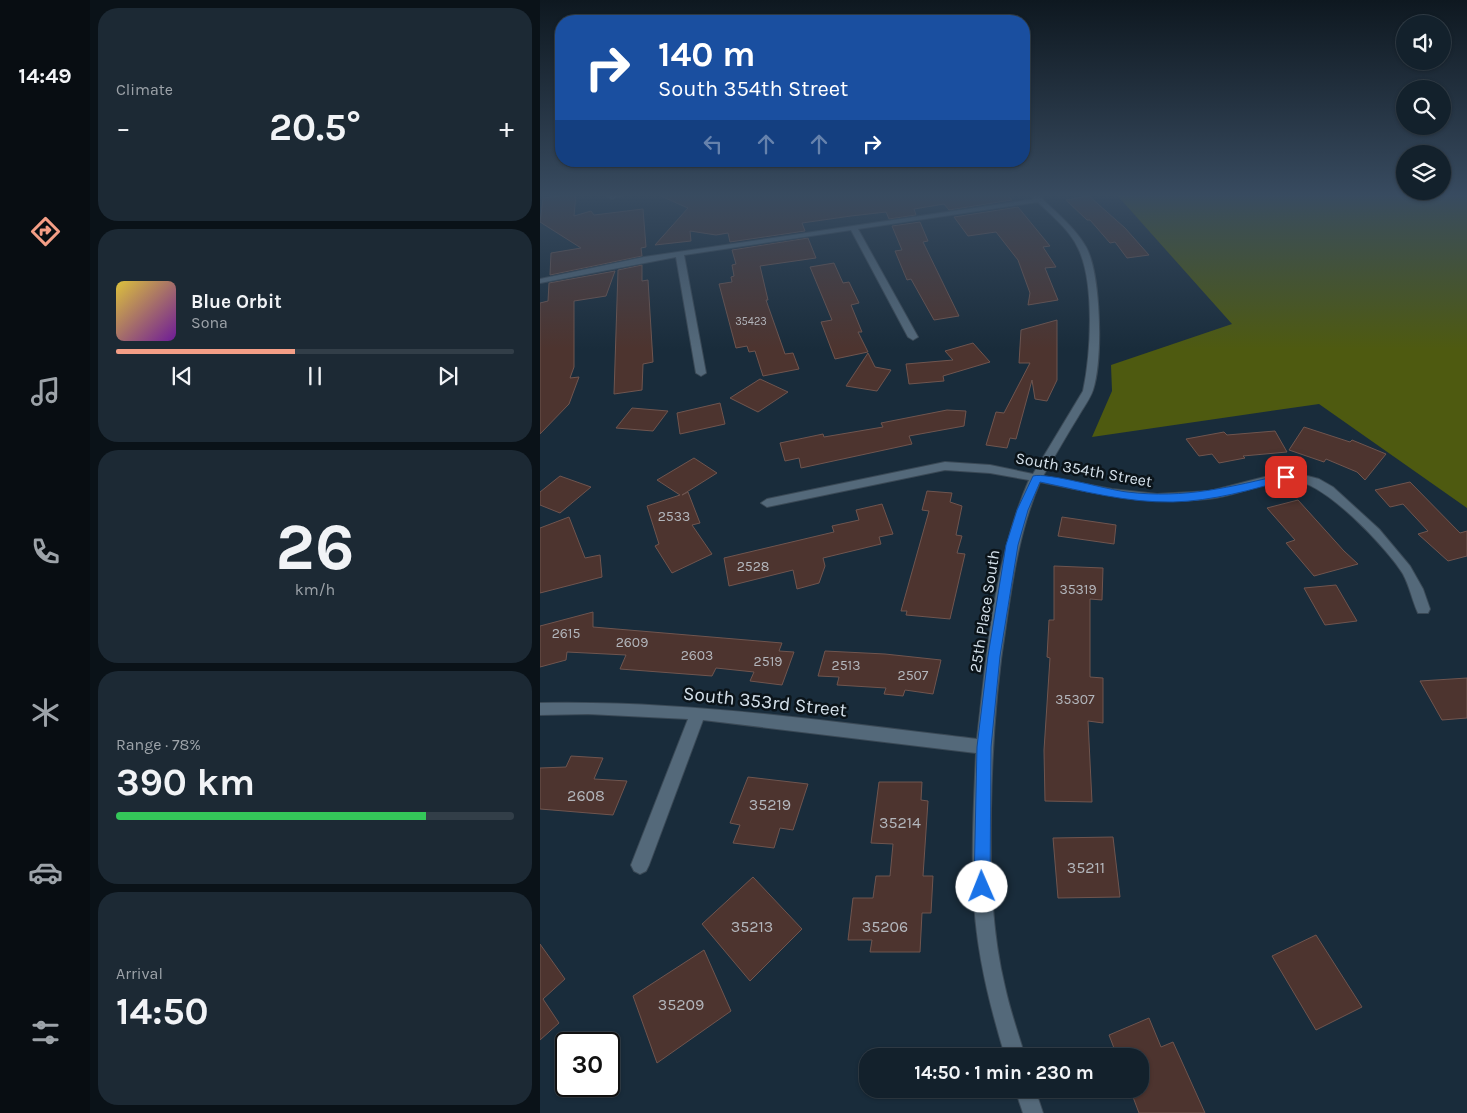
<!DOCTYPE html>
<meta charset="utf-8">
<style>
body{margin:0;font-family:Karla,sans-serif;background:#1c2934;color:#f1f3f6;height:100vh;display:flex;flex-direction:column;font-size:19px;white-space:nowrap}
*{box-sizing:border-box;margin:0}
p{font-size:16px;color:#9da3a9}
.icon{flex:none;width:28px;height:28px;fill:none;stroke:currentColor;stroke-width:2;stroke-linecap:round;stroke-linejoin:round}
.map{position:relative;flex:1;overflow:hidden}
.side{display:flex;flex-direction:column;gap:8px;padding:8px;background:#0a1218;width:450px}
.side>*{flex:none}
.guide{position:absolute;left:15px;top:15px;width:475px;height:152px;border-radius:20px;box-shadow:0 1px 4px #0004,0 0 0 1px #323e48;background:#1a4fa0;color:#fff;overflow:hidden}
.tools{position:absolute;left:856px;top:15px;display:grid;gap:10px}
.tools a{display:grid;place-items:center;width:55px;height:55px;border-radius:50%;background:#13212c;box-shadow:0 1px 4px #0004,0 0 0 1px #323e48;font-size:25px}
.speed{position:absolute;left:15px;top:1032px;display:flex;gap:10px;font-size:25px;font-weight:700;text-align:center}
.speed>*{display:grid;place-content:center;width:65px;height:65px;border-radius:50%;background:#13212c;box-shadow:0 1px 4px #0004,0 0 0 1px #323e48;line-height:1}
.speed .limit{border:2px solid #111;border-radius:8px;background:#fff;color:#111}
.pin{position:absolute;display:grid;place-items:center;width:42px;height:42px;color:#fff;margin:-21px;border-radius:10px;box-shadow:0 2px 8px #0006}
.me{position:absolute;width:55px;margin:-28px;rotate:359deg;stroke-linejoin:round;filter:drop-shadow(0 0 4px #0008)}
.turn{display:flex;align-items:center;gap:18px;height:105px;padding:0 20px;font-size:22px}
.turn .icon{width:65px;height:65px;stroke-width:2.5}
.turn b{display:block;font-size:35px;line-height:42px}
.lanes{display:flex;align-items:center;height:48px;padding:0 20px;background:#0003;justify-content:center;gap:25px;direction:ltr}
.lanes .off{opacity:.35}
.big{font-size:38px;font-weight:700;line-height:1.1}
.side .card{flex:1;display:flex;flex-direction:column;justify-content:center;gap:8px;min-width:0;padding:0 18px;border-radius:20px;background:#1c2934}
.side .dial{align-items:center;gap:0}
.dial b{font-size:65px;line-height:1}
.song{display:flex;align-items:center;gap:15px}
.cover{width:60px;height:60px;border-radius:8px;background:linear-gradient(135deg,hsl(50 70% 55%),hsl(280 70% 35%))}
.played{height:5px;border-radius:2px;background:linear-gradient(90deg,#f49e86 45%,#323e48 45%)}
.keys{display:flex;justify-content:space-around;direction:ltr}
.heat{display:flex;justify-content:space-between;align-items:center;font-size:28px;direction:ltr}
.charge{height:8px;border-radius:4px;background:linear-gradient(90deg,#34c759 78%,#323e48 0)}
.trip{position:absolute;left:319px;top:1048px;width:290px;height:50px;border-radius:20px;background:#13212c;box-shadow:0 1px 4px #0004,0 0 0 1px #323e48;font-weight:700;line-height:50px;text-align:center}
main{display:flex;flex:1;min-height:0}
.menu{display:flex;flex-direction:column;width:90px;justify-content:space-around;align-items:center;background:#080d12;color:#9da3a9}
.menu .icon{width:35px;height:35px}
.menu .active{color:#f49e86}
.menu b{font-size:22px;color:#f1f3f6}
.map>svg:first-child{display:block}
</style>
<main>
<nav class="menu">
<b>14:49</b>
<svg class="icon active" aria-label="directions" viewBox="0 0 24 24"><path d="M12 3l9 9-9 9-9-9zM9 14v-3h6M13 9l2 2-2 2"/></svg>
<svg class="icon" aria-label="music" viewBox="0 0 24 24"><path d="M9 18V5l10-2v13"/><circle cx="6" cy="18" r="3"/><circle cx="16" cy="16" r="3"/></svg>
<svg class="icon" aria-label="phone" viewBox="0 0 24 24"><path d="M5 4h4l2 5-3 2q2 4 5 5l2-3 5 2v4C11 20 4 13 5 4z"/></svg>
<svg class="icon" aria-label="climate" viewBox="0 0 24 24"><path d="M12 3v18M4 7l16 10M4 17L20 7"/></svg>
<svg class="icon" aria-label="car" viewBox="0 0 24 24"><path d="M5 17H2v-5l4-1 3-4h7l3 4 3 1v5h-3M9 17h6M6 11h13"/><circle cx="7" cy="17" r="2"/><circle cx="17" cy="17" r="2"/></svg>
<svg class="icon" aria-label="filters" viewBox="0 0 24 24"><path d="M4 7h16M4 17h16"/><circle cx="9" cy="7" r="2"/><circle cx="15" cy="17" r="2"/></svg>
</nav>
<section class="side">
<div class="card"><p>Climate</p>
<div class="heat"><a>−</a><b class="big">20.5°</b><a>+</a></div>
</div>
<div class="card">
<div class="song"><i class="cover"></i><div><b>Blue Orbit</b><p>Sona</p></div></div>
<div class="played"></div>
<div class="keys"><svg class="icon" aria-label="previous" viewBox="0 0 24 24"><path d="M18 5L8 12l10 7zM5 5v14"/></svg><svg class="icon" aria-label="pause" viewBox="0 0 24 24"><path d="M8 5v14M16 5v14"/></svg><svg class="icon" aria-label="next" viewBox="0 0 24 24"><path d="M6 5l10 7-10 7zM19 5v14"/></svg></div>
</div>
<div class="card dial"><b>26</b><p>km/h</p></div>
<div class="card"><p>Range · 78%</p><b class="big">390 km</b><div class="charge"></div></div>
<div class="card"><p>Arrival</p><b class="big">14:50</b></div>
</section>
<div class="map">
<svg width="927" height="1113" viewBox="0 0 927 1113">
<rect width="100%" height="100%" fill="#192c3b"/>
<path fill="#4e5a10" d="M 576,194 L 927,194 L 927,508 L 779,404 L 552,437 L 572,391 L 571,365 L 692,324 Z"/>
<path fill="#4d342f" stroke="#6f554f" d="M 36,194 L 34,216 L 51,211 L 54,215 L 103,209 L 106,247 L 101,248 L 102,256 L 10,275 L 11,253 L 41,248 L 0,222 L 3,198 Z
M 116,194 L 466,194 L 472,200 L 409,210 L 404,204 L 374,209 L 376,215 L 349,219 L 346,212 L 311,216 L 262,223 L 265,231 L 190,242 L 188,233 L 176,235 L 150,231 L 151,241 L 115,245 L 148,208 Z
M 549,196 L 585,228 L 609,255 L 587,258 L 575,242 L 570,243 L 550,220 L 547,220 L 526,200 Z
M 478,207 L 510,246 L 503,247 L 516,267 L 505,268 L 518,300 L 488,305 L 490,293 L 478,260 L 456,232 L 428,236 L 414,217 Z
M 380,222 L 388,241 L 383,242 L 419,316 L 394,320 L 371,279 L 367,280 L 355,251 L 362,250 L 352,226 Z
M 268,238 L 276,258 L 220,266 L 228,300 L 226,300 L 245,354 L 253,353 L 259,369 L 223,376 L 215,351 L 209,352 L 207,346 L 196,348 L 179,284 L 192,282 L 191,277 L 194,276 L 192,265 L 196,264 L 192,250 Z
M 294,263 L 303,283 L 309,282 L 319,303 L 311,305 L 322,332 L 318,332 L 328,352 L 295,359 L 281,322 L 292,320 L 270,267 Z
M 102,265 L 102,281 L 108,280 L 113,362 L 103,364 L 102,390 L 74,394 L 78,270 Z
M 75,271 L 66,296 L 34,301 L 34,367 L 30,378 L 39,377 L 29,404 L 0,434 L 0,303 L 8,301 L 9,283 Z
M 517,320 L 517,380 L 507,401 L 495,399 L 492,380 L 476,439 L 470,438 L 467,448 L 446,445 L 456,412 L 464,413 L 490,363 L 479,363 L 481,330 Z
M 433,343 L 450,362 L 403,376 L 404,381 L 369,384 L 366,364 L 413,360 L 405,351 Z
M 328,353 L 335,367 L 351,370 L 337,391 L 306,386 Z
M 220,379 L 248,392 L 218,412 L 190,398 Z
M 180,403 L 185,424 L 140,434 L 137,413 Z
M 92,408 L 128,411 L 113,431 L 76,428 Z
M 407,410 L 426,411 L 424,426 L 369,436 L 372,444 L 261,468 L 259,458 L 245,461 L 240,443 L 283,434 L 284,437 L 343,427 L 341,423 Z
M 764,427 L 810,442 L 812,440 L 846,454 L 825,480 L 817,472 L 786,459 L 784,462 L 749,450 Z
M 735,431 L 747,452 L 703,456 L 705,458 L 679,463 L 672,454 L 659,456 L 646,439 L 684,432 L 687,435 Z
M 154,458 L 177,473 L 142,495 L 148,492 L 160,523 L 152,525 L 172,554 L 132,573 L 115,546 L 119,544 L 107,506 L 140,495 L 117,480 Z
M 20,476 L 51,487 L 20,513 L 0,505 L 0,492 Z
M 870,482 L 920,533 L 927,531 L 927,556 L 908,561 L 878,534 L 888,531 L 863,504 L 850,507 L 835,490 Z
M 387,491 L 412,493 L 410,502 L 422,506 L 416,535 L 422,536 L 417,553 L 425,554 L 410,619 L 366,615 L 367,611 L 361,611 L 389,511 L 382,510 Z
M 758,500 L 804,551 L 818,564 L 774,576 L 746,543 L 755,540 L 727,508 Z
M 342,504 L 353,534 L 339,537 L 341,544 L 283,558 L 285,566 L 279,583 L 257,589 L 253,570 L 189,586 L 184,558 L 294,532 L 292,526 L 319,520 L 316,510 Z
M 29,517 L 45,558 L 60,555 L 62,577 L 0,593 L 0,528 Z
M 522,517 L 576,525 L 574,544 L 518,536 Z
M 514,566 L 563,568 L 562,600 L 550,599 L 550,677 L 563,678 L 563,723 L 548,721 L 552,802 L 505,801 L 504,750 L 510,658 L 507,657 L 509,620 L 514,620 Z
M 796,585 L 817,621 L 785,625 L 764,588 Z
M 53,612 L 53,627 L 242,643 L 239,651 L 254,652 L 242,685 L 210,681 L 214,672 L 176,668 L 172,676 L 80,669 L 86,655 L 27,652 L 26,660 L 0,667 L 0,626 Z
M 285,651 L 345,654 L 401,660 L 393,694 L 365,690 L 363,696 L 344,694 L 346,688 L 297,685 L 299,677 L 278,676 Z
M 927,678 L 927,718 L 902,720 L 880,681 Z
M 31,756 L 63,758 L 54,779 L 87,781 L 73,815 L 0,809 L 0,768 L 26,767 Z
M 208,777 L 268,784 L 253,830 L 240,828 L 234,848 L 193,843 L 200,825 L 190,823 Z
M 339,782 L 382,782 L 381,800 L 388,801 L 383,876 L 393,876 L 391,913 L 382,913 L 380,952 L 330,952 L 332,940 L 308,940 L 313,898 L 333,898 L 336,876 L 350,876 L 353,844 L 331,843 Z
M 573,837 L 580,897 L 518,898 L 513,838 Z
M 213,877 L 262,929 L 210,981 L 162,924 Z
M 776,935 L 822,1007 L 776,1030 L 732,956 Z
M 0,944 L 25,979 L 3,999 L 19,1023 L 0,1040 Z
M 164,950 L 191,1011 L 117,1063 L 93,996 Z
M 609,1018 L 621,1047 L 633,1042 L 665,1113 L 599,1113 L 590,1089 L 600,1089 L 600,1056 L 577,1056 L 569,1035 Z"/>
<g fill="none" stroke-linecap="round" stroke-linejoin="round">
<g stroke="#3a4956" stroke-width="2">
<path id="street" d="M 76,194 L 86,194 L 72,199 L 68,197 Z
M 490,194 L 497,194 C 513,210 534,226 546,247 C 561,274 563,360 553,390 C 550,399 543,408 538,417 C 526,436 515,456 503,476 L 572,489 L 617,494 L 670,491 L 736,474 L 756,473 L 779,479 L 793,487 L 839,529 L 870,566 L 883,589 L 890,609 L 888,613 L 878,613 C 872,600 870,587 863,574 C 848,549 783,480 753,481 C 724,481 697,496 668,499 C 610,505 556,494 500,482 C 480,529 473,576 466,625 C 456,687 452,748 451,810 C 450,870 451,929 465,987 C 470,1010 478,1033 485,1056 L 465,1056 C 450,1006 437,955 434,902 C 431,853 434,803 436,753 L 163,720 L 109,865 L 106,871 L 100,874 L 94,871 L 91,865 L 148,719 L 48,714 L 0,715 L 0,703 C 147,700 292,722 437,739 C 447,653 454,560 489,480 L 450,473 L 405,470 L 227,507 L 221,503 L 227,499 L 405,462 L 450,465 L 493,474 L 543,391 C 551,354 555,282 538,248 C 530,230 512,216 498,202 L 318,229 L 378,337 L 373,340 L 368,337 L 311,230 L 144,255 L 166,373 L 161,376 L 156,373 L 136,257 L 0,283 L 0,279 L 104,257 L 494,199 Z
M 475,1089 L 495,1089 L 503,1113 L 483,1113 Z"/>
</g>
<use href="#street" fill="#54697a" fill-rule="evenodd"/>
</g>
<linearGradient id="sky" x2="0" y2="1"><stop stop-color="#0e1820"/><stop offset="0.56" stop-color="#384b60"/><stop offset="1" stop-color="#384b60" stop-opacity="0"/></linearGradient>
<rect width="927" height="349" fill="url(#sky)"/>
<path fill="#1a73e8" stroke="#114b97" d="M 746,474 L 751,477 L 749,479 C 712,490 672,501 633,502 C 588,503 543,491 500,482 L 488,510 L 478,545 L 460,656 L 451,747 L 450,887 L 448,893 L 442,895 L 436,893 L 434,887 L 437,747 L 448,656 L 466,545 L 477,510 L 493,476 C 507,472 568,490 587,492 C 645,499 690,487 746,474 Z"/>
<g text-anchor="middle" stroke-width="5" stroke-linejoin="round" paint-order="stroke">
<g font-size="11" fill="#b3b6bc">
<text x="211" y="325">35423</text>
</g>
<g font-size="14" fill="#b3b6bc">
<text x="134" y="521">2533</text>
<text x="213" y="571">2528</text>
<text x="538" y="594">35319</text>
<text x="26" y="638">2615</text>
<text x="92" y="647">2609</text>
<text x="157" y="660">2603</text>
<text x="228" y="666">2519</text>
<text x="306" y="670">2513</text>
<text x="373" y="680">2507</text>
<text x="535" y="704">35307</text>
</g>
<g font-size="16" fill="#d5e1eb" stroke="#0b141a">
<text transform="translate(544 469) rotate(10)" y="6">South 354th Street</text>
<text transform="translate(444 611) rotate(-81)" y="6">25th Place South</text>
</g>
<g font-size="16" fill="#b3b6bc">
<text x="46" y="801">2608</text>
<text x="230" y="810">35219</text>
<text x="360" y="828">35214</text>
<text x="546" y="873">35211</text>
<text x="212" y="932">35213</text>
<text x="345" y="932">35206</text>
<text x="141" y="1010">35209</text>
</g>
<g font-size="19" fill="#d5e1eb" stroke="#0b141a">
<text transform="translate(225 701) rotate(6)" y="7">South 353rd Street</text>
</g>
</g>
</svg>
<div class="tools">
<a><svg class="icon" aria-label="sound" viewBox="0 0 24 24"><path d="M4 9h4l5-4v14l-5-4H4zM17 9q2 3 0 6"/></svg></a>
<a><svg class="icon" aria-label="search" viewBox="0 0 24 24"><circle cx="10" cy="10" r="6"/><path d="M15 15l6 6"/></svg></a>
<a><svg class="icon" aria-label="layers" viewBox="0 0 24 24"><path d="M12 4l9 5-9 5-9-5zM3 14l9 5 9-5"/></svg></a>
</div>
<div class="speed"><div class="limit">30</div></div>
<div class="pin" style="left:746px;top:477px;background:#d93025"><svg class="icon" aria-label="arrive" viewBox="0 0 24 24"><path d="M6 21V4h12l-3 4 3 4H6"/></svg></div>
<svg class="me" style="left:442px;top:887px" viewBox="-20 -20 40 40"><circle r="19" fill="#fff"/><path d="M0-13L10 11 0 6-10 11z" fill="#1a73e8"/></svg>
<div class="trip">14:50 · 1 min · 230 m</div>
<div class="guide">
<div class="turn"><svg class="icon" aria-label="right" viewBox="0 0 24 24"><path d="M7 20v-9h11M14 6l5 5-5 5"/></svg><div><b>140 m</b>South 354th Street</div></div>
<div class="lanes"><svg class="icon off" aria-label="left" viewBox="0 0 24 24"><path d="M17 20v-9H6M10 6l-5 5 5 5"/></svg><svg class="icon off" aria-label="ahead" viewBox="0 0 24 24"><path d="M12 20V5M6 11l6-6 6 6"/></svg><svg class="icon off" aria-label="ahead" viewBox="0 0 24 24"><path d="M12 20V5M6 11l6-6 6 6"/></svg><svg class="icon" aria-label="right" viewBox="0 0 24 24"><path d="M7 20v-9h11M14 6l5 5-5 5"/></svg></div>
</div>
</div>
</main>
